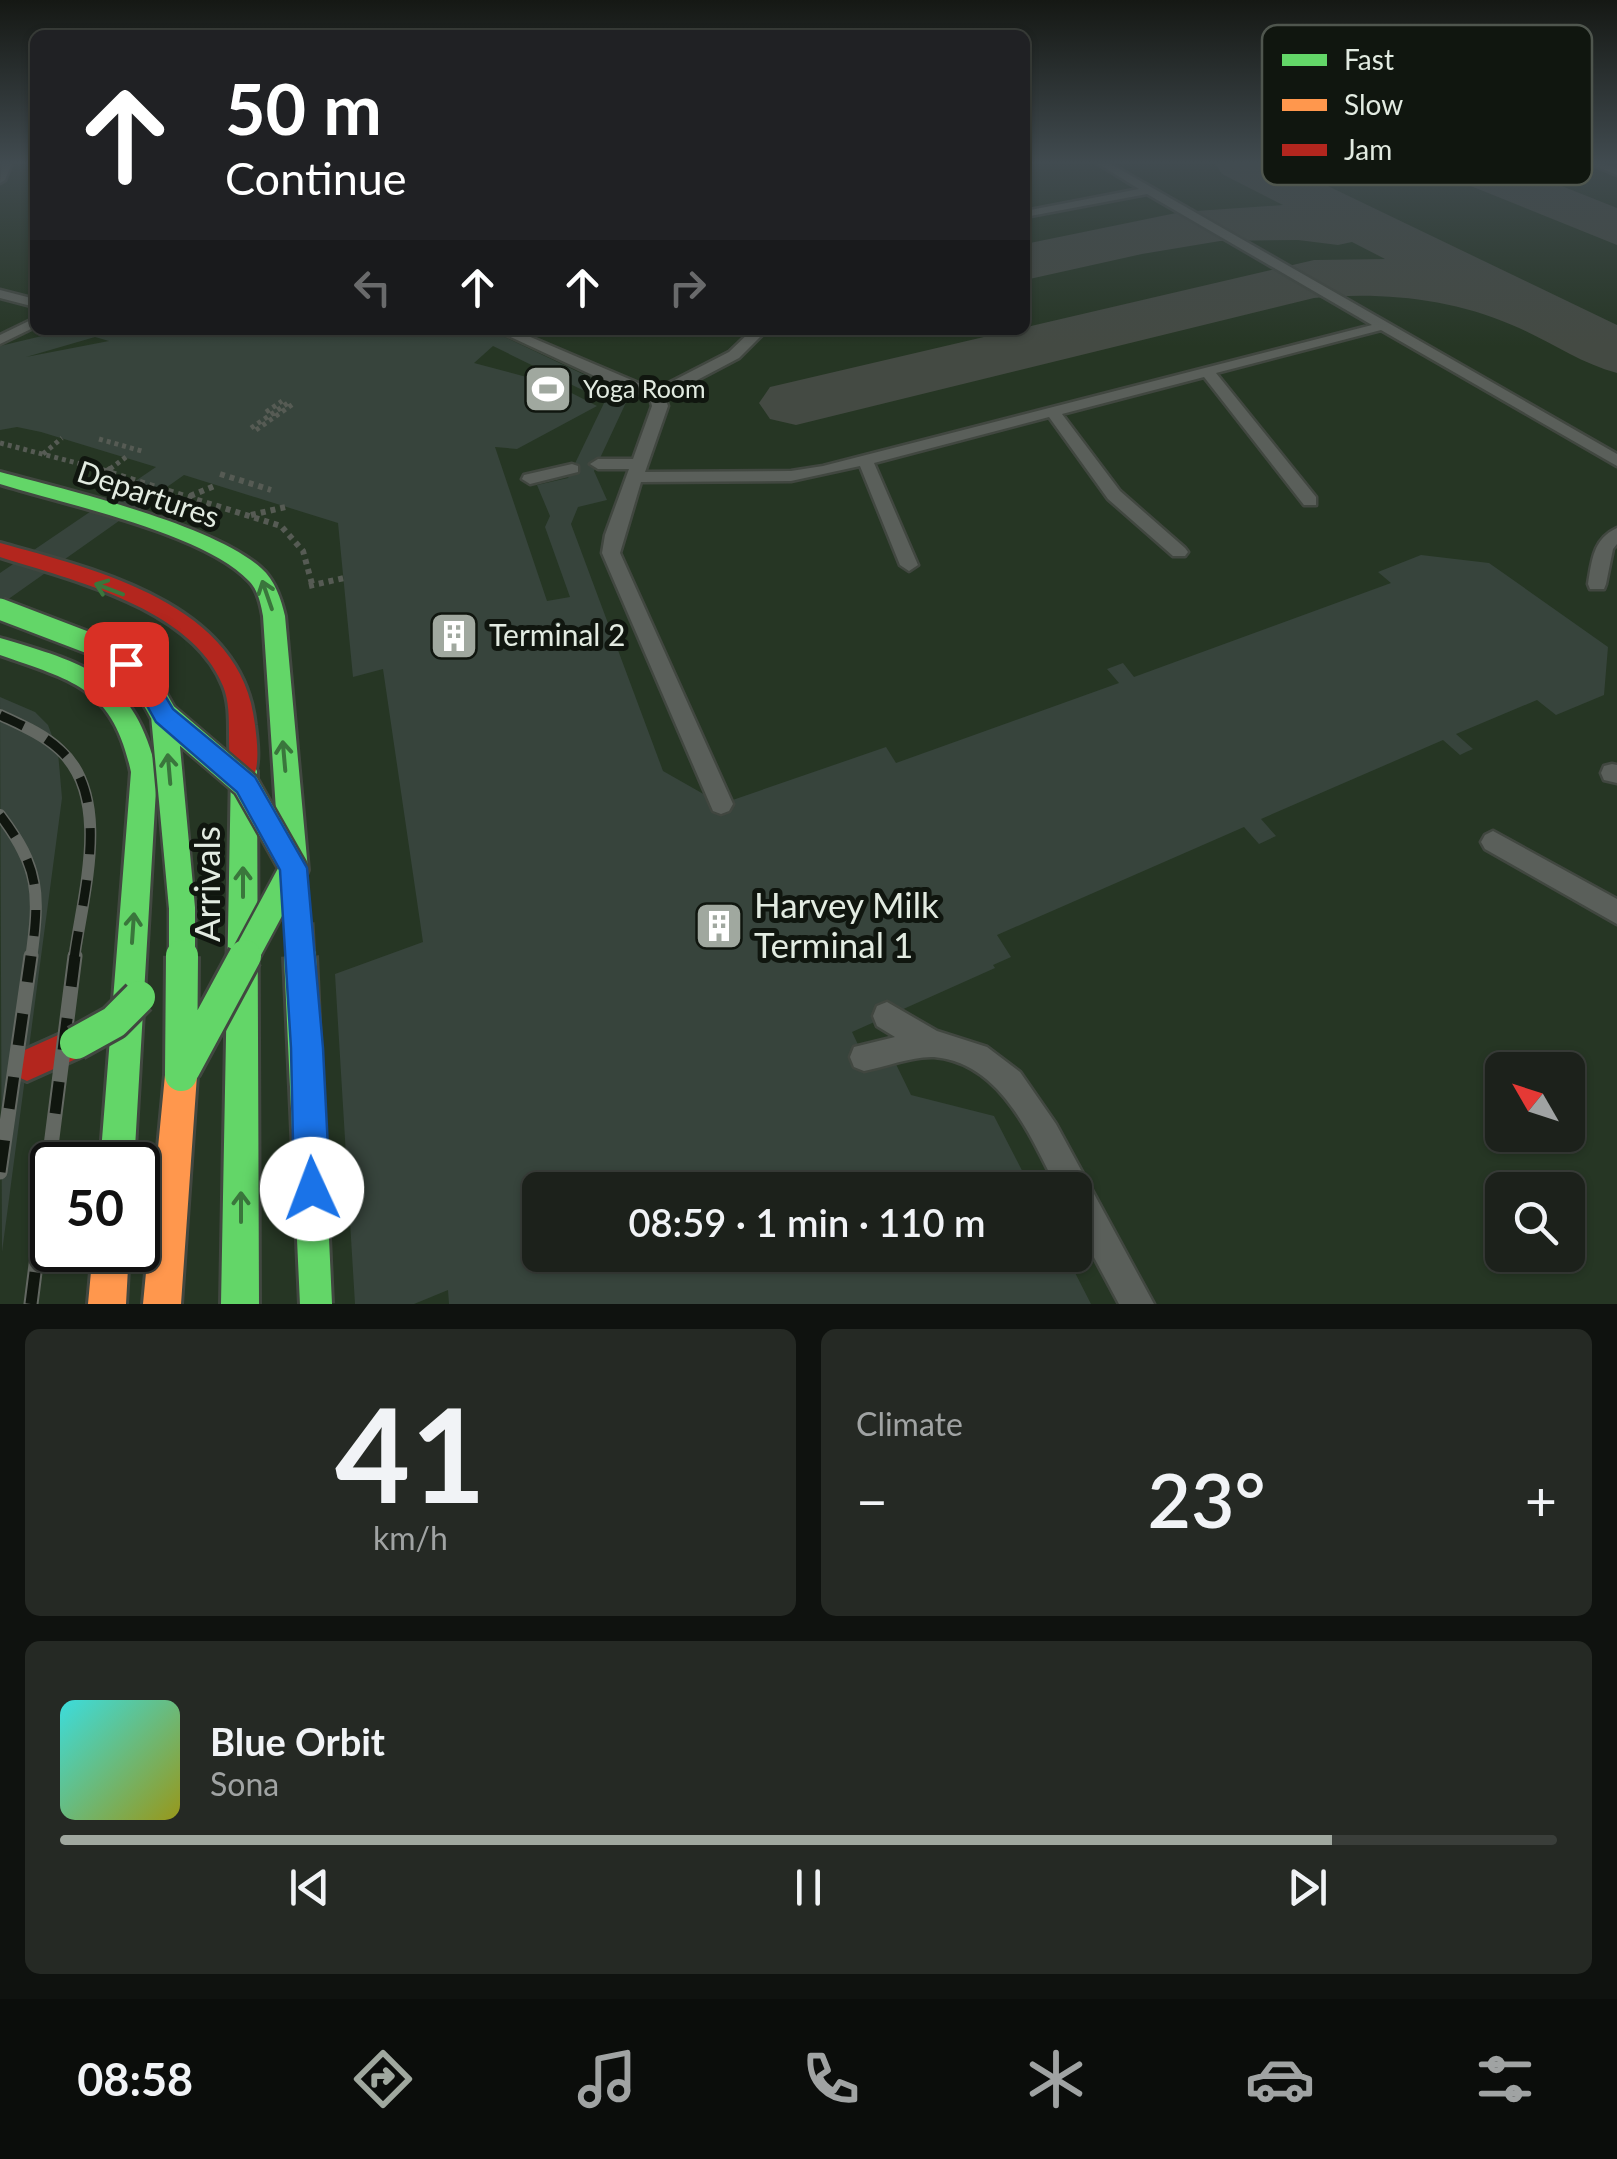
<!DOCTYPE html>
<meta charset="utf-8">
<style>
body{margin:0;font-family:Lato,sans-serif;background:#252924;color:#f1f3f6;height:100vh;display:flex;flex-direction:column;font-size:38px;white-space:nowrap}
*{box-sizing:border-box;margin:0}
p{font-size:32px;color:#a0a3a3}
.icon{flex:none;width:55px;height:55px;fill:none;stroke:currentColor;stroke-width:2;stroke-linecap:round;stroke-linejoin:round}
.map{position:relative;height:1304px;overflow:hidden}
.sheet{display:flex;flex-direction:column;gap:25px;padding:25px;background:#0f120f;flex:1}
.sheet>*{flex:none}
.guide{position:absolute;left:30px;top:30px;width:1000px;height:305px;border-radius:15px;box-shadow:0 2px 8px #0004,0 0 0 2px #3a3e3a;background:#202124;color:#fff;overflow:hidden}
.needle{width:65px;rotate:309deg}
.buttons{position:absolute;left:1485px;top:1052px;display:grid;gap:20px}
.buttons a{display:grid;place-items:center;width:100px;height:100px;border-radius:15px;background:#1c211b;box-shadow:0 2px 8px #0004,0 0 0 2px #3a3e3a;font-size:50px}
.speed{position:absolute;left:30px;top:1142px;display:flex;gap:20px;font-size:50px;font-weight:700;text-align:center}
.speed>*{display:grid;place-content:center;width:130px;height:130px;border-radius:50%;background:#1c211b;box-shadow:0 2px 8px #0004,0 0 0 2px #3a3e3a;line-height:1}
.speed .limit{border:5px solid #111;border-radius:15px;background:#fff;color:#111}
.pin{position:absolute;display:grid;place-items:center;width:85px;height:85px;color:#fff;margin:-42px;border-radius:20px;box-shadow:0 5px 15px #0006}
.me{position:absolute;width:110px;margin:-55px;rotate:358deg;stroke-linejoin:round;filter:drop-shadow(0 0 8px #0008)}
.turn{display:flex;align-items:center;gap:35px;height:210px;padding:0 30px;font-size:45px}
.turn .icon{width:130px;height:130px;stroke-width:2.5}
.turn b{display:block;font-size:70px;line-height:85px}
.lanes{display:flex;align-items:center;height:95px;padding:0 30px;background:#0003;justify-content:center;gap:50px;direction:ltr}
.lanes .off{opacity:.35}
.big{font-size:75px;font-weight:600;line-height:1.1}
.sheet .tile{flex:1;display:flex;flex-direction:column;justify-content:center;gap:15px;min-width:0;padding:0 35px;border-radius:15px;background:#252924}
.sheet .dial{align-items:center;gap:0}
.dial b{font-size:130px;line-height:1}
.song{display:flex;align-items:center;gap:30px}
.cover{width:120px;height:120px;border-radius:15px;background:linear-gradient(135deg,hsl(180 70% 55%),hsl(60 70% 35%))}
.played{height:10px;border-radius:5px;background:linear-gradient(90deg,#a0a89f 85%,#3a3e3a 85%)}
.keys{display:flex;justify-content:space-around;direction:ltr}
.heat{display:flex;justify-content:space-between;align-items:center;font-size:55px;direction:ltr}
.sheet .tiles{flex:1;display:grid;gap:25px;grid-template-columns:1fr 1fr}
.tile:last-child{grid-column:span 2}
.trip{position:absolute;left:522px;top:1172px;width:570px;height:100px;border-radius:15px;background:#1c211b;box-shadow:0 2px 8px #0004,0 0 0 2px #3a3e3a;font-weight:600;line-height:100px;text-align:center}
.menu{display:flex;height:160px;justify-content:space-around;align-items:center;background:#0b0d0b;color:#a0a3a3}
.menu .icon{width:70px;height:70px}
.menu .current{color:#a0a89f}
.menu b{font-size:45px;color:#f1f3f6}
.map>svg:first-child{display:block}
</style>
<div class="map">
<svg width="1617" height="1304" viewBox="0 0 1617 1304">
<rect width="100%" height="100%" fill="#262c24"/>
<path fill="#263624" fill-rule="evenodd" d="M 0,163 L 35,163 L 35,330 L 1025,330 L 1025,163 L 1617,163 L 1617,1304 L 0,1304 ZM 1502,1070 L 1568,1070 L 1568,1135 L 1502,1135 ZM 52,1165 L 138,1165 L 138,1250 L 52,1250 ZM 540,1190 L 1075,1190 L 1075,1255 L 540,1255 ZM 1502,1190 L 1568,1190 L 1568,1255 L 1502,1255 Z"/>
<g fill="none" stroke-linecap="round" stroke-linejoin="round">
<path fill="#444a43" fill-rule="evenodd" d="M 1215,163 L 1280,163 L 1617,325 L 1617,373 C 1579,363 1548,340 1512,325 C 1449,298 1381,292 1314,298 L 796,425 L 770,419 L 759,403 L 770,387 L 1314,260 L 1385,259 L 1352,242 L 1338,245 L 1298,240 L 1220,241 L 1142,254 L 1025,280 L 1025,244 L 1181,212 L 1283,205 L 1222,174 Z
M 1434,163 L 1504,163 L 1617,208 L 1617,245 L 1441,174 Z"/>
</g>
<path fill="#37443c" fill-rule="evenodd" d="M 67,330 L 513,330 L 505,337 L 629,396 L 594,471 L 607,500 L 578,507 L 571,524 L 663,771 L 721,804 L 886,747 L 896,763 L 1119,683 L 1107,669 L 1123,663 L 1134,677 L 1391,583 L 1378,572 L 1421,555 L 1489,563 L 1608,647 L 1604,695 L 1556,715 L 1537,700 L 1456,734 L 1473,749 L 1466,752 L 1460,755 L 1443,740 L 1261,819 L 1276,836 L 1259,844 L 1244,827 L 997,935 L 1011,957 L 993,965 L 995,968 L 852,1032 L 864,1057 L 893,1058 L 911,1095 L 994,1116 L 1032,1190 L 540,1190 L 540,1255 L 1066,1255 L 1091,1304 L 449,1304 L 448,1290 L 414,1304 L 355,1304 L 335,974 L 423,942 L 383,669 L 353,677 L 338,523 L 184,475 L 0,605 L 0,573 L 156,467 L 41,432 L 17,427 L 0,430 L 0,346 ZM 95,337 L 109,341 L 26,357 ZM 493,346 L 556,377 L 549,383 L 474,363 ZM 564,381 L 605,401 L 568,478 L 537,485 L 550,516 L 545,527 L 570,597 L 547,601 L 495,447 L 517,449 L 597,406 L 558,386 Z
M 0,697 L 35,712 L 48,725 L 58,752 L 62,798 L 2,1252 Z"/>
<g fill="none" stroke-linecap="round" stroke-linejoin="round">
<g stroke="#414740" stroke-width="5">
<path id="lane" d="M 2,163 L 12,163 L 5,180 L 0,183 Z
M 1097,163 L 1109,163 L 1617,454 L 1617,466 L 1381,330 L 1216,373 L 1316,497 L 1316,505 L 1304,505 L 1204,377 L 1062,414 L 1120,491 L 1185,548 L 1188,552 L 1185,556 L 1173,556 L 1108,499 L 1049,417 L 874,463 L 918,565 L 909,571 L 900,565 L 860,466 L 791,481 L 641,482 L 620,553 L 733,804 L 729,811 L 721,814 L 713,811 L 602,553 L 605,535 L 629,469 L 598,469 L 590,464 L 598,459 L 633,459 L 652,406 L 650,398 L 629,392 L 502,333 L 514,330 L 655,390 L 729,352 L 752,330 L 767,330 L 739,358 L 665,397 L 668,406 L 645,472 L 791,471 L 823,466 L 1372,325 L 1147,194 L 1025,217 L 1025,211 L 1139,189 Z
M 1588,163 L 1602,163 L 1617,168 L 1617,175 Z
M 0,290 L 35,299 L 35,307 L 0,298 Z
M 35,318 L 35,327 L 0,344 L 0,335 Z
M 572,464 L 578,466 L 578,472 L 530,484 L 522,479 L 524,475 Z
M 1617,528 L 1617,544 L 1613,549 L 1606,584 L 1604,589 L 1590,589 L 1588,584 C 1592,560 1593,539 1617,528 Z
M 1612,764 L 1617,765 L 1617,783 L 1604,780 L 1601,773 L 1604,766 Z
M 1493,831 L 1617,899 L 1617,924 L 1485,849 L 1481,842 L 1485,835 Z
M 887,1002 L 937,1031 L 987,1047 L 1020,1072 L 1056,1124 L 1154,1304 L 1119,1304 L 1075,1222 L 1075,1190 L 1058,1190 C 1031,1138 1002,1063 934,1057 C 913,1056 885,1067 864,1071 L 854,1067 L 850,1057 L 854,1047 L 895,1037 L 877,1026 L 873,1016 L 877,1006 Z"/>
</g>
<g stroke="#414740" stroke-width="6">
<path id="fast" d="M 0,472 C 67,490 212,524 261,568 C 275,580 281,599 285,616 L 308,870 L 304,879 L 294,882 L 284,879 L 280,870 L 263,616 C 261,604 258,590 249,581 C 204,533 64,504 0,484 Z
M 0,638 C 87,664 134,676 157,772 L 134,1165 L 100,1165 L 131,772 C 113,688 74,681 0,655 Z
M 244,761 L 253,764 L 257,771 L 259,1304 L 221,1304 L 231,771 L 235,764 Z"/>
</g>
<g stroke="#414740" stroke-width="6">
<path id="slow" d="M 181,1059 L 192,1064 L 197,1075 L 181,1304 L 143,1304 L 165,1075 L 170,1064 Z
M 93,1250 L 129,1250 L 126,1304 L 88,1304 Z"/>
</g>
<g stroke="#414740" stroke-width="6">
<path id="jam" d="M 0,543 C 97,570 243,604 255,725 C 257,741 260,764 253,778 L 244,781 L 235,778 C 223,754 235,715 223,686 C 192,608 72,580 0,557 Z
M 76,1027 L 87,1032 L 92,1043 L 87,1054 L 27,1081 L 16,1076 L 11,1065 L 16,1054 Z"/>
</g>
<path stroke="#565b54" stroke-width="5" stroke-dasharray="4 4" stroke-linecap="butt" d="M 266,412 L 282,401
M 251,428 L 288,403
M 256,430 L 293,404
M 99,439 L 145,452
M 0,443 L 100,469
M 43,454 L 62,438
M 110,469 L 126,457"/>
<path stroke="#565b54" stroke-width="6" stroke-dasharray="5 5" stroke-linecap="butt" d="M 92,467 L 281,526 L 303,551 L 312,584
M 107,471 L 113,467
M 220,474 L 271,490
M 190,496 L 217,485
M 251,515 L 290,506
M 309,586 L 344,578"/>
<use href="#lane" fill="#5a5f5a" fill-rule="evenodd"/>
<use href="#fast" fill="#63d668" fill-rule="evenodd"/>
<use href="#slow" fill="#ff974d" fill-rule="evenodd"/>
<use href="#jam" fill="#b3261e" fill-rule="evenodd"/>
<g stroke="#636862" stroke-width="12">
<path id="rail-far1" d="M 0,715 C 21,725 43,734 60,750 C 113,798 82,897 74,959
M 0,815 C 40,868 40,894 31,959"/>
</g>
<g stroke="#636862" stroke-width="15">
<path id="rail" d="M 0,1172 L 31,956
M 31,1304 L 75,956"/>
</g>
<use href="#rail-far1" stroke="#10160f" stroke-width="9" stroke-dasharray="26" stroke-linecap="butt"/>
<use href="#rail" stroke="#10160f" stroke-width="11" stroke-dasharray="32" stroke-linecap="butt"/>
<g stroke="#414740" stroke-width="26" stroke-linecap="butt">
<path id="fast-bridge-far2" d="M 0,609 L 110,651 L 147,685"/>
</g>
<g stroke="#414740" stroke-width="31" stroke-linecap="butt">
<path id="fast-bridge-far1" d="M 146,683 L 164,715 L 182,908 L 182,959
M 164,715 L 246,785 L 293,868 L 244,959
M 299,923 L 301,959"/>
</g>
<g stroke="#414740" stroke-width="38" stroke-linecap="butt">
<path id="fast-bridge" d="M 300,956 L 316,1304
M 76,1043 L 114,1022 L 139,997
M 184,1069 L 245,956
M 181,1075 L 182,956"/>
</g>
<use href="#fast-bridge-far2" stroke="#63d668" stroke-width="21"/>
<use href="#fast-bridge-far1" stroke="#63d668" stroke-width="26"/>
<use href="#fast-bridge" stroke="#63d668" stroke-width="32"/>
</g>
<defs><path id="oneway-shaft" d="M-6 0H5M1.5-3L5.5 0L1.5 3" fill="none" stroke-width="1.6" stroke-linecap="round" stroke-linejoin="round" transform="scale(2.5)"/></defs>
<g stroke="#3a763c">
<use href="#oneway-shaft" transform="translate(109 589) rotate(-159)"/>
<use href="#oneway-shaft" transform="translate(267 595) rotate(-109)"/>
<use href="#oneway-shaft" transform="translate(284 756) rotate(-95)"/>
<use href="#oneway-shaft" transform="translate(169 769) rotate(-95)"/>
<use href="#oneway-shaft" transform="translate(243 882) rotate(-90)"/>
<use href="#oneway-shaft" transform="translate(133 928) rotate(-86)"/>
<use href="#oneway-shaft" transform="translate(241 1207) rotate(-90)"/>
</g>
<linearGradient id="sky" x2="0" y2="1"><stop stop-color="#151814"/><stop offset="0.47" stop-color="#414b50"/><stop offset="1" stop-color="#414b50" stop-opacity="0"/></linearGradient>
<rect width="1617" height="346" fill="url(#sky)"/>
<path fill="#1a73e8" stroke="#114b97" stroke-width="2.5" d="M 126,656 L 151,672 L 173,709 L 255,777 L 307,868 L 323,1048 L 330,1189 L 324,1202 L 312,1207 L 300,1202 L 294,1189 L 291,1048 L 280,870 L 237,792 L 156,722 L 135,684 L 115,664 Z"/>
<defs>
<g id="stadium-square" transform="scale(2.5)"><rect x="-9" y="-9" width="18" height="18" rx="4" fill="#a0a89f" stroke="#10160f"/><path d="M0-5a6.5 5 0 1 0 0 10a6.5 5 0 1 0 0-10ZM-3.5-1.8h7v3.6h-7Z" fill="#fff"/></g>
<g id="building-square" transform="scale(2.5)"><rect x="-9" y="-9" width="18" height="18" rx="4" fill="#a0a89f" stroke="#10160f"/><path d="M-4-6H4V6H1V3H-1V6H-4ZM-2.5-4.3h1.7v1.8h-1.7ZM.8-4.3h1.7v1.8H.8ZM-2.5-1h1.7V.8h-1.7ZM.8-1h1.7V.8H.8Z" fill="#fff"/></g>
</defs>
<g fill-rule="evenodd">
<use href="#stadium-square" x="548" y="389"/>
<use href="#building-square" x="454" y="636"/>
<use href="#building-square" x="719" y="926"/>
</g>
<g text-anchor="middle" stroke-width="10" stroke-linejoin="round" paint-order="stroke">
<g font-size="25" fill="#e2ebe1" stroke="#10160f" text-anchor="start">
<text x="583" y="398">Yoga Room</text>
</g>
<g font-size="30" fill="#e2ebe1" stroke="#10160f">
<text transform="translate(148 495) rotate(19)" y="10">Departures</text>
</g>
<g font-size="30" fill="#e2ebe1" stroke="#10160f" text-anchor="start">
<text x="489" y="646">Terminal 2</text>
</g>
<g font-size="35" fill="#e2ebe1" stroke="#10160f">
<text transform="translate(208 884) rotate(-90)" y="12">Arrivals</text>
</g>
<g font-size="35" fill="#e2ebe1" stroke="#10160f" text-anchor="start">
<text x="754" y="918">Harvey Milk<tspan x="754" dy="40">Terminal 1</tspan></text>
</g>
</g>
<rect x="1262" y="25" width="330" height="160" rx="15" fill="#10160f" stroke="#4f564e" stroke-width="2.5"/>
<rect x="1282" y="54" width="45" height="12" fill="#63d668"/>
<rect x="1282" y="99" width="45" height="12" fill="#ff974d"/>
<rect x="1282" y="144" width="45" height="12" fill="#b3261e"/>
<g font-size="28" fill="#e2ebe1">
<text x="1344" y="70">Fast</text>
<text x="1344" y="115">Slow</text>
<text x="1344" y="160">Jam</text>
</g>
</svg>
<div class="buttons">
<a><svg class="needle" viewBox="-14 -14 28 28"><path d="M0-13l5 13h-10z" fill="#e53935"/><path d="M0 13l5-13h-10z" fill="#a0a3a3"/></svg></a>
<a><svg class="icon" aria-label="search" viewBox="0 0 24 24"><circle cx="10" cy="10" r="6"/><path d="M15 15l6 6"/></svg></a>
</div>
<div class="speed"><div class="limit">50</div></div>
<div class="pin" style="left:126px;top:664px;background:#d93025"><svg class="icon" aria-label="arrive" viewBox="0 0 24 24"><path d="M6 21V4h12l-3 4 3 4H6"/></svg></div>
<svg class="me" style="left:312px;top:1189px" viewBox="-20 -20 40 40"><circle r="19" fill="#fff"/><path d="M0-13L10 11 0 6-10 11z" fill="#1a73e8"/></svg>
<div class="trip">08:59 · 1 min · 110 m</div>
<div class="guide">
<div class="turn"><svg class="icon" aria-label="ahead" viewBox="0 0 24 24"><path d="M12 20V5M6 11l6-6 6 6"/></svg><div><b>50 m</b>Continue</div></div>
<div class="lanes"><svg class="icon off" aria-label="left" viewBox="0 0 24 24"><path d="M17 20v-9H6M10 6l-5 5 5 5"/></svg><svg class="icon" aria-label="ahead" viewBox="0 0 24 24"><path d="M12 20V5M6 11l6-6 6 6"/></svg><svg class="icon" aria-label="ahead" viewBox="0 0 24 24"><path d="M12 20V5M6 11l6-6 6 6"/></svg><svg class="icon off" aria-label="right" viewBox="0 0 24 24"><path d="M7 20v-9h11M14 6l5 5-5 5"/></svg></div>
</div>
</div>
<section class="sheet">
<div class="tiles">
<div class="tile dial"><b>41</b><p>km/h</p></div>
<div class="tile"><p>Climate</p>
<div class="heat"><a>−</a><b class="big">23°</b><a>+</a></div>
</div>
<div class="tile">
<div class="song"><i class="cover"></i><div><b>Blue Orbit</b><p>Sona</p></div></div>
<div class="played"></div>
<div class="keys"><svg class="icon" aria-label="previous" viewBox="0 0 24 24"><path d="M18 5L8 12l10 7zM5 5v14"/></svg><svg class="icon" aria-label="pause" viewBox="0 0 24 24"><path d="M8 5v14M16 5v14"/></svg><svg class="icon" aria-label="next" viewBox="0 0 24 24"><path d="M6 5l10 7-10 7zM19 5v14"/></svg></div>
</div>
</div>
</section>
<nav class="menu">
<b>08:58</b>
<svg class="icon current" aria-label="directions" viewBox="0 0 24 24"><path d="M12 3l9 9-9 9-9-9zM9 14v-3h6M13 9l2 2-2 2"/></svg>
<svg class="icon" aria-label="music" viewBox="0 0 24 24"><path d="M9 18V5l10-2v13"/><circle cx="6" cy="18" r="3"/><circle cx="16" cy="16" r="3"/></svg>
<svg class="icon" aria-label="phone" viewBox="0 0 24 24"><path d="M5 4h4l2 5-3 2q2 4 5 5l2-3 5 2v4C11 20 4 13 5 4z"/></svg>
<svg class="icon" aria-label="climate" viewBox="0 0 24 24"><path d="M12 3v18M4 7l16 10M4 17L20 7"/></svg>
<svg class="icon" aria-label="car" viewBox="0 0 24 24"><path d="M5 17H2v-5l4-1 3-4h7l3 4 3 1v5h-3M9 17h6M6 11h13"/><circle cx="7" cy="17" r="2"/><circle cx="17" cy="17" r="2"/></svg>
<svg class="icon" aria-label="filters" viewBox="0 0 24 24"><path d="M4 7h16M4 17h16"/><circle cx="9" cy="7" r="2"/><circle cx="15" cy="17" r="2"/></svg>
</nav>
